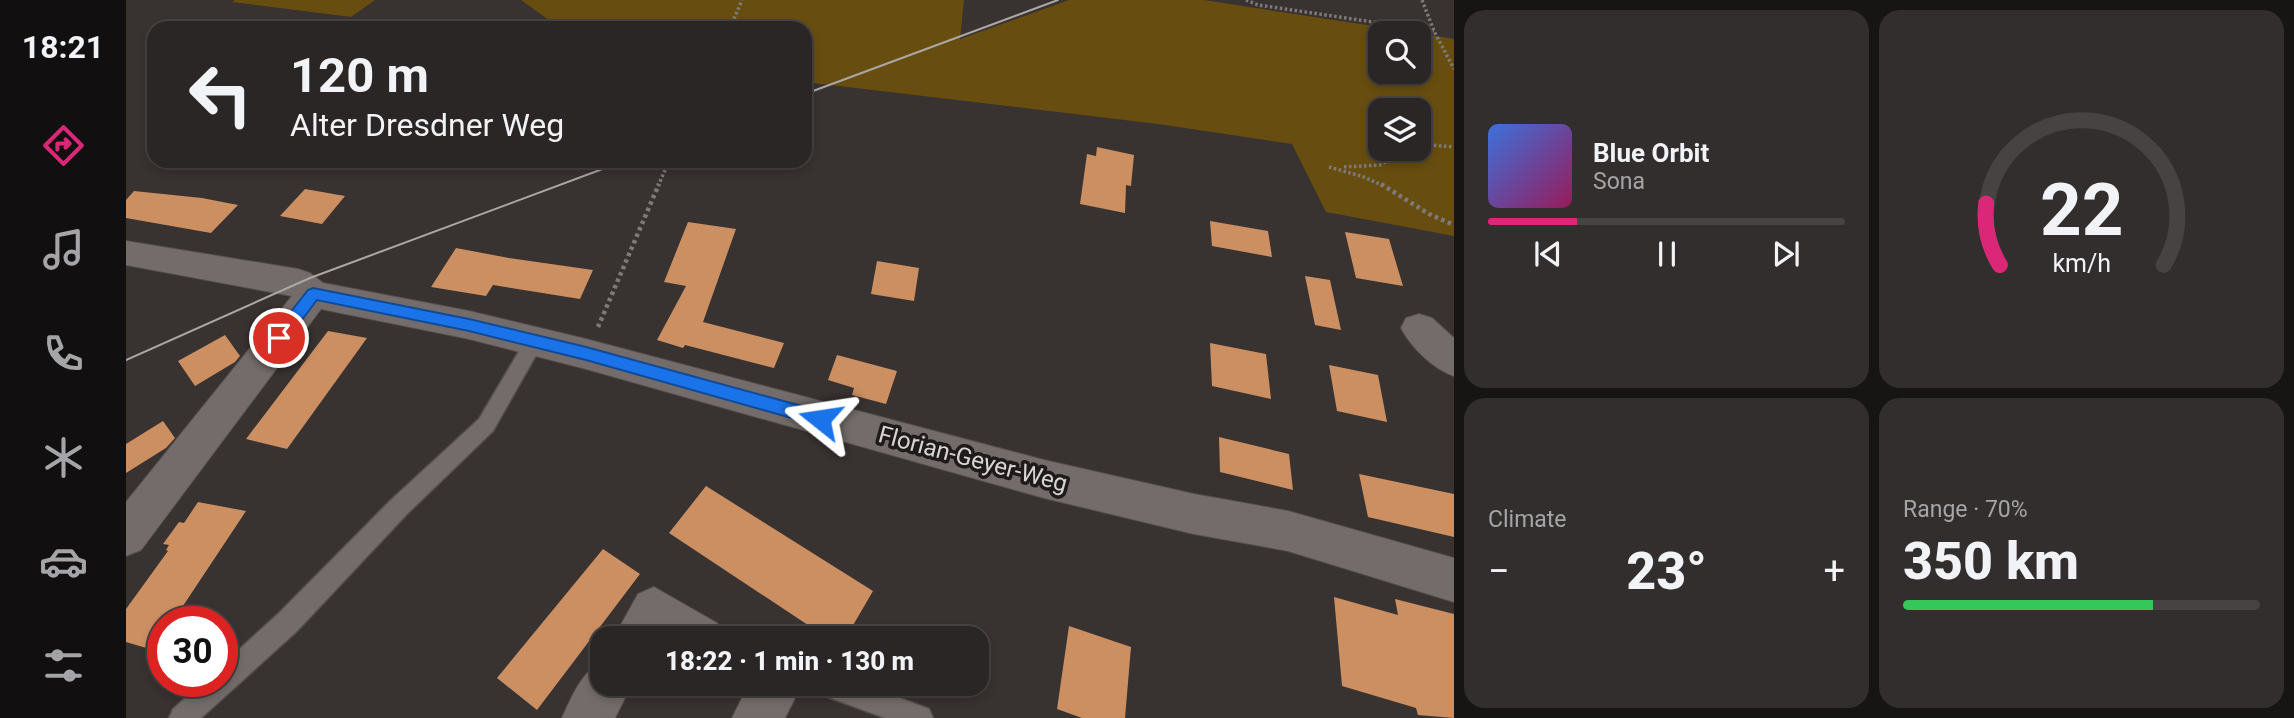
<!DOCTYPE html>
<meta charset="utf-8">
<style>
body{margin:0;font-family:Roboto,sans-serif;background:#322e2d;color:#f1f3f6;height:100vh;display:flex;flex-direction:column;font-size:26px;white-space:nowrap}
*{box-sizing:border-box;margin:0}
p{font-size:23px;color:#a5a5a7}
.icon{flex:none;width:38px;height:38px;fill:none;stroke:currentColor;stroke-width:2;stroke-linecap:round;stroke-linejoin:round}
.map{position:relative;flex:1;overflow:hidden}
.panel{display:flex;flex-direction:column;gap:10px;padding:10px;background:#171514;width:840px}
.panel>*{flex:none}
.top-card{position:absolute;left:21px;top:21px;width:665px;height:147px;border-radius:21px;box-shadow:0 4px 10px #0003,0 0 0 2px #464342;background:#2a2625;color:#f1f3f6;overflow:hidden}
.tools{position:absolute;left:1242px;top:21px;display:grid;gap:14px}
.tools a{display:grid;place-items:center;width:63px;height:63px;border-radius:14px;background:#2a2625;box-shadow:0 4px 10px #0003,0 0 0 2px #464342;font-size:35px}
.speed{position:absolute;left:21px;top:606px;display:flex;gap:14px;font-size:35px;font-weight:700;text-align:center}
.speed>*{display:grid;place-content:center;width:91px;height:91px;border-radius:50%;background:#2a2625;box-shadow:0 4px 10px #0003,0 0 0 2px #464342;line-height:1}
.speed .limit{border:10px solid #d22;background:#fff;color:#111}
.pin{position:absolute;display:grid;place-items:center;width:60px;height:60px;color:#fff;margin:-30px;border:4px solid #fff;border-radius:50%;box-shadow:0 2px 7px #0007}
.me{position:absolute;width:77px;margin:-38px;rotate:285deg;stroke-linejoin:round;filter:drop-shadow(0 0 5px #0008)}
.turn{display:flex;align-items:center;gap:24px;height:147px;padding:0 28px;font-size:32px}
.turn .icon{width:91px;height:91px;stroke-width:2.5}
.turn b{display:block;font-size:49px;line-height:60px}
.big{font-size:52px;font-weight:800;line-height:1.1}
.panel .tile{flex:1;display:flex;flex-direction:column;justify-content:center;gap:10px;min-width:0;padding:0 24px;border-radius:21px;background:#322e2d}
.panel .dial{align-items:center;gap:0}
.dial svg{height:182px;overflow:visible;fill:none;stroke:#464342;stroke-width:7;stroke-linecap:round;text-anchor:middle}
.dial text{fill:#f1f3f6;stroke:none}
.song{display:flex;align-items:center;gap:21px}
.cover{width:84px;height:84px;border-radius:10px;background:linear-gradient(135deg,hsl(220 70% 55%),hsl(330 70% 35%))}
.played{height:7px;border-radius:4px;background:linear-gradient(90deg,#db2777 25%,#464342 25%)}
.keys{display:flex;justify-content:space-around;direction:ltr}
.heat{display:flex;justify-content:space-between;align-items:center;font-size:38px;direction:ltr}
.charge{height:10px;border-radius:5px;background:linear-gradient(90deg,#34c759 70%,#464342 0)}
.panel .tiles{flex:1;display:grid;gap:10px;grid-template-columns:repeat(2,1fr)}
.trip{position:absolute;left:464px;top:626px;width:399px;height:70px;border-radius:21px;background:#2a2625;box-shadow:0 4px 10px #0003,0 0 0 2px #464342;font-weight:800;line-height:70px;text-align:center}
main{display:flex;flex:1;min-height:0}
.dock{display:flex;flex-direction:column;width:126px;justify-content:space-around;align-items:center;background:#110f0f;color:#a5a5a7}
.dock .icon{width:49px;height:49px}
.dock .current{color:#db2777}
.dock b{font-size:32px;color:#f1f3f6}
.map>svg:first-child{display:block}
</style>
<main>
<nav class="dock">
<b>18:21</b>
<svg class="icon current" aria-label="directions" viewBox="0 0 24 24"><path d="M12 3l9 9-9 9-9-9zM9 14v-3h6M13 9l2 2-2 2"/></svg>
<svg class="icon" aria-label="music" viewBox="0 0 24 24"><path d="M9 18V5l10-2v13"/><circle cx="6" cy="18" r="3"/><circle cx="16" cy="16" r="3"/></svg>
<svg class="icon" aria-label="phone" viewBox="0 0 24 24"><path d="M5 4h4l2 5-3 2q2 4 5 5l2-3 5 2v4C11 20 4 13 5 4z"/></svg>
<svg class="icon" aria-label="climate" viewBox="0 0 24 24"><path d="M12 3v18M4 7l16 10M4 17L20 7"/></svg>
<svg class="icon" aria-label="car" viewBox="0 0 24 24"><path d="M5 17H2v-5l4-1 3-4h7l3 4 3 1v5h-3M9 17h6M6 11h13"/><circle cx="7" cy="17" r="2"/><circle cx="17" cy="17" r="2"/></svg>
<svg class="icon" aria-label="filters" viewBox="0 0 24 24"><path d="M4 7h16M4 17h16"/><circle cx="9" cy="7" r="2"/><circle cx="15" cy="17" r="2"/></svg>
</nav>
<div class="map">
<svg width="1328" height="718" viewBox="0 0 1328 718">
<rect width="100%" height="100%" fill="#383231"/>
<path fill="#674d0f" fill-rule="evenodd" d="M 109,0 L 249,0 L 225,17 L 106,2 Z
M 395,0 L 838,0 L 834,39 L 943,0 L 1078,0 L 1293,33 L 1255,33 L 1255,72 L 1293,72 L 1293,33 L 1328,39 L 1328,236 L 1200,212 L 1166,144 L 1032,124 L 679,82 L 679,28 L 434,28 ZM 1255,110 L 1293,110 L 1293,149 L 1255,149 Z"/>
<path fill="#cc8f62" d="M 971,147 L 1008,155 L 1005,186 L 1000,185 L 999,213 L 954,204 L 961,154 L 970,156 Z
M 179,189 L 219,196 L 196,224 L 154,216 Z
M 8,191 L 76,198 L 112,205 L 85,233 L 0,218 L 0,200 Z
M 1084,221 L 1142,231 L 1146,257 L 1086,246 Z
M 562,222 L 610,229 L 577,322 L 658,343 L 648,368 L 559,345 L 557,348 L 531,340 L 560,286 L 538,282 Z
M 1219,232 L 1263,239 L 1277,286 L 1230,278 Z
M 330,248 L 383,258 L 467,270 L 454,299 L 367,285 L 360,296 L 305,287 Z
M 751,261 L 793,268 L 788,301 L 745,294 Z
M 1179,276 L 1204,280 L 1215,330 L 1189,325 Z
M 202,331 L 241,338 L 161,449 L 120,439 Z
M 99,335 L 114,356 L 109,362 L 69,386 L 52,361 Z
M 1084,343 L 1140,354 L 1145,399 L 1086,386 Z
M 711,355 L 771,371 L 760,404 L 726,395 L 728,388 L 702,380 Z
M 1203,365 L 1252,375 L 1261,422 L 1211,411 Z
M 37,421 L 49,438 L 40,448 L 0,473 L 0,444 Z
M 1093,437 L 1163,454 L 1167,490 L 1094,472 Z
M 1233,474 L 1328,494 L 1328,537 L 1242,517 Z
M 580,486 L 747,591 L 719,639 L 703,639 L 543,533 Z
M 72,502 L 120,511 L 47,621 L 37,621 L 37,636 L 27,650 L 0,642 L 0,609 L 42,551 L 40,550 L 43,545 L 37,544 L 53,522 L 58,523 Z
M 477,549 L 514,574 L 411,710 L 371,678 Z
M 1208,597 L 1272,615 L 1269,599 L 1328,614 L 1328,718 L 1292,715 L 1290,708 L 1216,686 Z
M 943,626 L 1005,647 L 999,718 L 956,718 L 931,709 Z"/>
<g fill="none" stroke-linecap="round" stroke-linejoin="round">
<g stroke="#544e4d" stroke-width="3">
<path id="lane" d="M 409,333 L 416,336 L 418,341 L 367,431 L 281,514 L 171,631 L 75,718 L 43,718 L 47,709 L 78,681 L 96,681 L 96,665 L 153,613 L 265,500 L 353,419 L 402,336 Z
M 687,684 L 736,684 L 803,709 L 807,718 L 759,718 L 691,693 Z"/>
</g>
<g stroke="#544e4d" stroke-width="2">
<path id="street" d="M 0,241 L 172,269 L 184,273 L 197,283 L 343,311 L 460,339 L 918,460 L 1068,494 L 1162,511 L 1328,558 L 1328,602 L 1162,551 L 1068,534 L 918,498 L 460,369 L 343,339 L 195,309 L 15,550 L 0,556 L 0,502 L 166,296 L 0,265 Z
M 1293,314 L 1306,318 L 1328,338 L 1328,376 C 1307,369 1285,347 1275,328 L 1280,318 Z
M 528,587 L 591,623 L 598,639 L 487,639 L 512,594 Z
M 476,662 L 476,684 L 506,684 L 489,718 L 436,718 C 445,698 456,671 476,662 Z
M 614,684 L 669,684 L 672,692 L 659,718 L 606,718 L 618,694 Z"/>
</g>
<path stroke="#7f7a79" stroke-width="3.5" stroke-dasharray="2.5 2.5" stroke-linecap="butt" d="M 1120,0 L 1132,5 L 1308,31
M 1296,0 L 1308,31 L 1328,69
M 604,28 L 616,0
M 1293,144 L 1328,147
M 1203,167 L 1235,176 L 1258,186
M 1218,167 L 1254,165 L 1281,149
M 532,186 L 543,161"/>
<path stroke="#7f7a79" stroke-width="4.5" stroke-dasharray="3.5 3.5" stroke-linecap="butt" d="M 1255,184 L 1303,214 L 1328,225
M 472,327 L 533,184"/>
<use href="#lane" fill="#736c6a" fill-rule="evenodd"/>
<use href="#street" fill="#736c6a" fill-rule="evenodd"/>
<path stroke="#aba7a6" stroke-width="2" d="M 679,94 L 932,0
M 0,360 L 184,278 L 498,161"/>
</g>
<path fill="#1a73e8" stroke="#114b97" stroke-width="2" d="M 187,288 L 343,319 L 460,347 L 694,411 L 699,413 L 702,419 L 699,424 L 694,426 L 460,360 L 343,331 L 191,300 L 159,342 L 148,342 L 145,338 L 148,333 L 182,290 Z"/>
<g text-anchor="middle" stroke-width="7" stroke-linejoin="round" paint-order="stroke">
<g font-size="24" fill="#d9d5d4" stroke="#1e1b1a">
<text transform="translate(847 459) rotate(15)" y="8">Florian-Geyer-Weg</text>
</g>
</g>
</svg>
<div class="tools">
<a><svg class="icon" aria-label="search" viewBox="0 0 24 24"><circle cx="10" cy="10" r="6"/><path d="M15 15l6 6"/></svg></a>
<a><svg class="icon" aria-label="layers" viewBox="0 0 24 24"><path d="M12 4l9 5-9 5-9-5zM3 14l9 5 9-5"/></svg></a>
</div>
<div class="speed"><div class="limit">30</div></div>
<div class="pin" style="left:153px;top:338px;background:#d93025"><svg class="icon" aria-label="arrive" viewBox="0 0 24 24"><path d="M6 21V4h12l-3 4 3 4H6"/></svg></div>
<svg class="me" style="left:694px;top:419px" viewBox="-20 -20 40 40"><path d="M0-17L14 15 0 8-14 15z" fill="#1a73e8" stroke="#fff" stroke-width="4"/></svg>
<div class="trip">18:22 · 1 min · 130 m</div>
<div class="top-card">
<div class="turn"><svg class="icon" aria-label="left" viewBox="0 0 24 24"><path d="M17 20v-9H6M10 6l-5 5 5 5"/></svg><div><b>120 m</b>Alter Dresdner Weg</div></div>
</div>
</div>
<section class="panel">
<div class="tiles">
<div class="tile">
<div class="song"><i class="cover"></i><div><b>Blue Orbit</b><p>Sona</p></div></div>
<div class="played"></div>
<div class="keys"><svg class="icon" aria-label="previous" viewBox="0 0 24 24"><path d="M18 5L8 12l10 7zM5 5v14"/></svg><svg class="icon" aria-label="pause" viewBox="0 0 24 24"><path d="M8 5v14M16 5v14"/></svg><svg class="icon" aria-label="next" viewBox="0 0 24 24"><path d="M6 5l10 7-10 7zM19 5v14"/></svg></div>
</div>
<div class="tile dial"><svg viewBox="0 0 100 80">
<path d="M14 69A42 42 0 1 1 86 69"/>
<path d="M14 69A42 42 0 0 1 8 42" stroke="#db2777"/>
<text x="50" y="56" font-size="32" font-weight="700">22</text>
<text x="50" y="72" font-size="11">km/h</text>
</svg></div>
<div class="tile"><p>Climate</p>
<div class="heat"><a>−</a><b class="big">23°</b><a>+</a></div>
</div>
<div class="tile"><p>Range · 70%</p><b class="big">350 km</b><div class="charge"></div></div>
</div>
</section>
</main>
